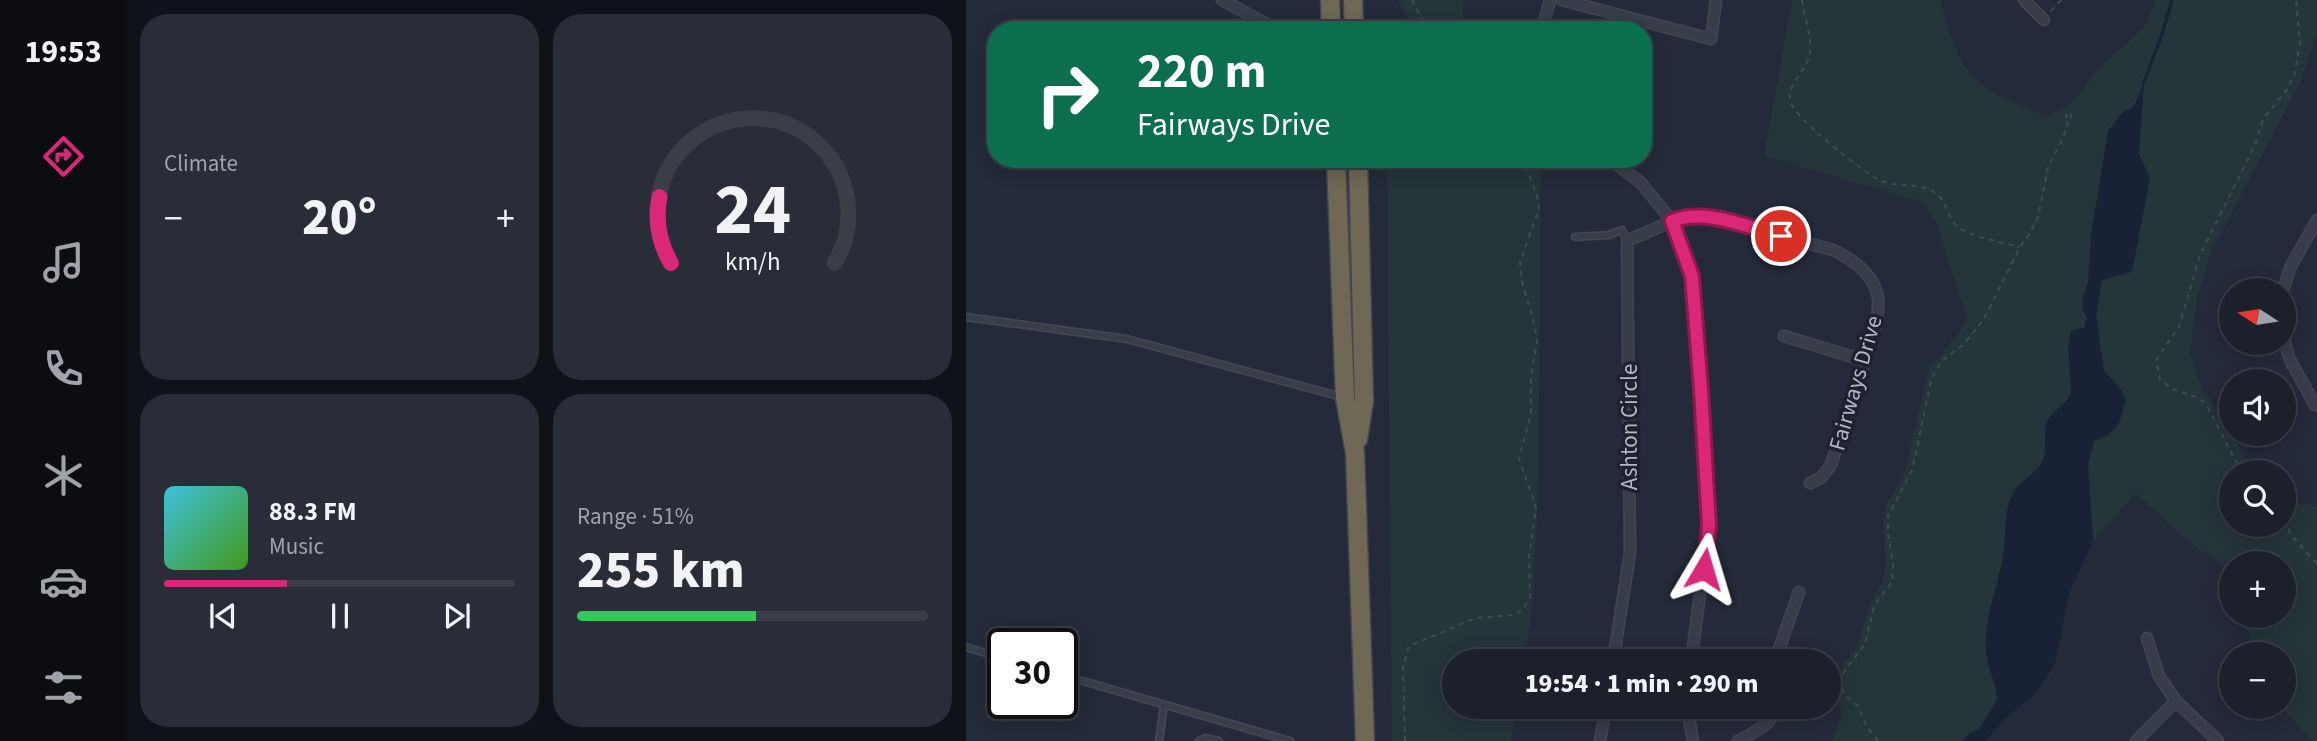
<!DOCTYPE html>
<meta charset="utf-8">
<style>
body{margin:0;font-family:"Source Sans 3",sans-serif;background:#282d37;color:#f1f3f6;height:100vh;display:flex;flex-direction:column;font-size:26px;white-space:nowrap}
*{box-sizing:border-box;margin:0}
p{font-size:23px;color:#a0a3a9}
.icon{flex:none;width:38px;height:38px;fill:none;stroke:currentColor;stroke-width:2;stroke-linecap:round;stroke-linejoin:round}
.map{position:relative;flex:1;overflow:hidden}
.side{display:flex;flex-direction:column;gap:14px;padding:14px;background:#0f1218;width:840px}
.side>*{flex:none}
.top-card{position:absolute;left:21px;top:21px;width:665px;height:147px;border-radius:28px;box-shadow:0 4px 18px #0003,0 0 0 2px #393e47;background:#0b6e4f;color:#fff;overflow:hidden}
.needle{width:46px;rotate:282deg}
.controls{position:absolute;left:1253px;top:278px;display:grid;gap:14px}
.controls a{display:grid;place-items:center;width:77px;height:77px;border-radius:50%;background:#1b202b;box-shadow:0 4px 18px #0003,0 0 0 2px #393e47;font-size:35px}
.speed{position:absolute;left:21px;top:628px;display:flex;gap:14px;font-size:35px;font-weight:700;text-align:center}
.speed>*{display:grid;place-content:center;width:91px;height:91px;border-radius:50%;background:#1b202b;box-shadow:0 4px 18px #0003,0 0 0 2px #393e47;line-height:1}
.speed .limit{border:4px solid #111;border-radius:10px;background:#fff;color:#111}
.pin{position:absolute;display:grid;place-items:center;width:60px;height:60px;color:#fff;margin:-30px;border:4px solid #fff;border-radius:50%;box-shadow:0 2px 7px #0007}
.me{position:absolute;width:77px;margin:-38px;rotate:7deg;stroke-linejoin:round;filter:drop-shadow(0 0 5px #0008)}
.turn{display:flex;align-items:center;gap:24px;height:147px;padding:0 35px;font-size:32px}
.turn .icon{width:91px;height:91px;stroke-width:2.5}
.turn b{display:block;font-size:49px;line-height:60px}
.big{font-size:52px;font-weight:800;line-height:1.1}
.side .card{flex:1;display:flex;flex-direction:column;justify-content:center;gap:10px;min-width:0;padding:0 24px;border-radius:28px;background:#282d37}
.side .dial{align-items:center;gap:0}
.dial svg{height:182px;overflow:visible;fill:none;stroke:#393e47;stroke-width:7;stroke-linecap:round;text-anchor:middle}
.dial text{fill:#f1f3f6;stroke:none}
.song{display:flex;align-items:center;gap:21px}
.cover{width:84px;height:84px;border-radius:10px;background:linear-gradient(135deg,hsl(190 70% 55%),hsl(100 70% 35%))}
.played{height:7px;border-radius:4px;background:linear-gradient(90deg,#db2777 35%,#393e47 35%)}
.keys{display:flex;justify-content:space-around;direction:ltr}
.heat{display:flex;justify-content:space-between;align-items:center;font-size:38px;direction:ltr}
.charge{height:10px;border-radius:5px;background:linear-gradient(90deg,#34c759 51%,#393e47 0)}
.side .tiles{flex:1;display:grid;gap:14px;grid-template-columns:repeat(2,1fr)}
.trip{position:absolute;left:476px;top:649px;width:399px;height:70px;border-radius:35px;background:#1b202b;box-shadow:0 4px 18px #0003,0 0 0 2px #393e47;font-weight:800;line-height:70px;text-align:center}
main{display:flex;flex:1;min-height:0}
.dock{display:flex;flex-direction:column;width:126px;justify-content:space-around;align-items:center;background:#0b0d11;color:#a0a3a9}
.dock .icon{width:49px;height:49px}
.dock .selected{color:#db2777}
.dock b{font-size:32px;color:#f1f3f6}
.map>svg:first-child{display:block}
</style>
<main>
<nav class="dock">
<b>19:53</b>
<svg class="icon selected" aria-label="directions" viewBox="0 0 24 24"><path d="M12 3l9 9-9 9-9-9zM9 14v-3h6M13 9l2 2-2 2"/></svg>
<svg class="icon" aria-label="music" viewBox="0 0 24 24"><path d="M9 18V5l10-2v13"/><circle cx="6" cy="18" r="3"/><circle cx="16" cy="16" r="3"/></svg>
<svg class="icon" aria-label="phone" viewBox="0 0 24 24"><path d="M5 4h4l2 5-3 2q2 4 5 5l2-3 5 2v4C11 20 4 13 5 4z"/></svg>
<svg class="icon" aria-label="climate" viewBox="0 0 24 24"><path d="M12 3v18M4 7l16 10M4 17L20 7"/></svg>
<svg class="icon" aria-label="car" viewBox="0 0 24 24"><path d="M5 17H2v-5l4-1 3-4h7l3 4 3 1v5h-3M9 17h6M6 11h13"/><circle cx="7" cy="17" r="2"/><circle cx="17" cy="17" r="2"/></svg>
<svg class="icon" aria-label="filters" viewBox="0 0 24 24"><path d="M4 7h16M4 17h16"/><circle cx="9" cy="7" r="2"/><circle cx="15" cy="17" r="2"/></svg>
</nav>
<section class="side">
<div class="tiles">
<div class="card"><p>Climate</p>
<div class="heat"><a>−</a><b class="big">20°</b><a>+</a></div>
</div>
<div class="card dial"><svg viewBox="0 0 100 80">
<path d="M14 69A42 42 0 1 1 86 69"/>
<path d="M14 69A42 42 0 0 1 9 40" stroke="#db2777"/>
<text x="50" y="56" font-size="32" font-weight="700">24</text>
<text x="50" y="72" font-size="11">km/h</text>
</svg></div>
<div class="card">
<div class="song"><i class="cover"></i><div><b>88.3 FM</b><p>Music</p></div></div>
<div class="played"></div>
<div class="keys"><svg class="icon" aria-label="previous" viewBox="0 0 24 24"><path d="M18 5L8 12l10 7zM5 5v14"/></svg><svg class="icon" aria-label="pause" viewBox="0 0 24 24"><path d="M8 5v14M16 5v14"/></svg><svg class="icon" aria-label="next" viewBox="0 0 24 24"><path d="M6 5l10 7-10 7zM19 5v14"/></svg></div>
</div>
<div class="card"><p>Range · 51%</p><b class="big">255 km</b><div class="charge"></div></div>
</div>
</section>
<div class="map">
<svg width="1351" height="741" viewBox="0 0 1351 741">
<rect width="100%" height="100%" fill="#242a39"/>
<path fill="#26353a" d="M 432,0 L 497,0 L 498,30 L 445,30 L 445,24 Z
M 826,0 L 974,0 C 980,20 986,43 996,62 C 1010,90 1054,106 1082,116 L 1106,103 L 1133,67 L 1177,29 L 1190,0 L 1351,0 L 1351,35 L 1333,85 L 1245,252 L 1231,299 L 1224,352 L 1236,388 L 1284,464 L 1294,472 L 1265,472 L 1265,525 L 1318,525 L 1318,494 L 1325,500 L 1351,507 L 1351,741 L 1346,741 L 1316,707 L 1318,654 L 1287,654 L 1279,616 L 1318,616 L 1318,564 L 1265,564 L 1265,584 L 1255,563 L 1225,544 L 1170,493 L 1127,541 L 1103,594 L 1089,664 L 1068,696 L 1045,713 L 1019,741 L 865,741 L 876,716 L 869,688 L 871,674 L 893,643 L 903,605 L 917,580 L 920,565 L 917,526 L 919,507 L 938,475 L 963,368 L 991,336 L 1001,320 L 970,221 L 956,202 L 798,156 Z
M 421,159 L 575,159 L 572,488 L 567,602 L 558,661 L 488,662 L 488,707 L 550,707 L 545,741 L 426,741 Z"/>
<path fill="#182135" d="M 1178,82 L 1173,154 L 1184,178 L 1166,272 L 1136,280 L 1130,316 L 1138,370 L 1155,390 L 1160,400 L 1153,423 L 1142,435 L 1128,441 L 1122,464 L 1127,541 L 1103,594 L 1089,664 L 1068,696 L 1045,713 L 1019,741 L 996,741 L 1002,734 L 1013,729 L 1031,700 C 1031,683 1020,667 1020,648 C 1019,615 1032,587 1037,555 C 1041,534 1037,513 1047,493 C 1054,480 1070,474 1076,462 C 1082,449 1077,438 1080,425 C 1083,412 1097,407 1103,397 C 1110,386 1096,352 1106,330 L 1118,328 L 1121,318 L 1117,310 L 1116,301 L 1122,282 L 1125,235 L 1142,131 L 1155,114 L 1168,106 Z"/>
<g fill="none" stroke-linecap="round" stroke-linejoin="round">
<path stroke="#182135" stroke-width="3.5" d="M 1178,82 L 1195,37 L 1206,0"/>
<g stroke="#414652" stroke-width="9">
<path id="lane" d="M 609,237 L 643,235 L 656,230 L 661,241
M 0,317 L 161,339 L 376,397
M 0,647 L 37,658
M 96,675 L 324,741
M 193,741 L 198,705
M 233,741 L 240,738 L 253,741"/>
</g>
<g stroke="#414652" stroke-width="13">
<path id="street" d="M 256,0 L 312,30
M 596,0 L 745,39 L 750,0
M 1058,0 L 1078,20
M 576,30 L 584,0
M 644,159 L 675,183 L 706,221 L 726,276 L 735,390 L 743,526 L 725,662
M 1317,290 L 1325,266 L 1351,220
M 818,336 L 897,360
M 1318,340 L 1324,360 L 1349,405
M 1181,638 L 1193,676 L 1210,701 L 1252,741
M 647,662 L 664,553 L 661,241 L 720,215 L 738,215 L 867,250 C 886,259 908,274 912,298 C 913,305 911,314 911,321 L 865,465 L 855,478 L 844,483
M 812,662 L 812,652 L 833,592
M 721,707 L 727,741
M 634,741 L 640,707
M 772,741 C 787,733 806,725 810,707
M 1170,741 L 1210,701"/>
</g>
<g stroke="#424754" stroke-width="21">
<path id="highway" d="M 364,0 L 365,30
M 387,0 L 388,30
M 370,159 L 379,398 L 389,453 L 399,741
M 392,439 L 398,401 L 392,159"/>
</g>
<path stroke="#3e4e52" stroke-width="2" stroke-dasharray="5 5" stroke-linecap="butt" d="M 446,0 L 457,21
M 836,0 C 838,17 846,36 844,53 C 842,71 821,81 824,101 C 827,117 900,175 916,181 C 933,188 952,182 968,192 C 982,201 980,217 992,227 C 1004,237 1037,242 1053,247
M 1085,11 L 1095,0
M 1278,472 L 1269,460 L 1240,404 L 1232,398 L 1207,389 L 1194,380 L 1190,360 L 1213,327 L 1234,255 L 1289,145 L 1297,119 L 1320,91 L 1329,73 L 1334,41 L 1330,0
M 1318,520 L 1325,535 L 1351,564
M 439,741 L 437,667 L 443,646 L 510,618 L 549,615 L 558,608 L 564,597 L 563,558 L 570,507 L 553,459 L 565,413 L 565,375 L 571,341 L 567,319 L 556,282 L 554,262 L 573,209 L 571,196 L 557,159
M 912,741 L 901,727 L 892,706 L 879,695 L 874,682 L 878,672 L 899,644 L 908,606 L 926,582 L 927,564 L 922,534 L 922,516 L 946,470 L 966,377 L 977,360 L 998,344 L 1018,319 L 1054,247 L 1064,233 L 1072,217 L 1082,167 L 1097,138 L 1102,122 L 1106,119 L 1103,112 L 1100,115 L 1102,122"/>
<use href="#lane" stroke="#373d49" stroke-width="5"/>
<use href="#street" stroke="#373d49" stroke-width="10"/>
<use href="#highway" stroke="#6f6855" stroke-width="18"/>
</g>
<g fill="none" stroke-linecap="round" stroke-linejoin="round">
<g stroke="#8e194d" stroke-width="18">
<path id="route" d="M 738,569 L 743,526 L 735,390 L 726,276 L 706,221 C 740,208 781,227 815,236"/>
</g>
<use href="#route" stroke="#db2777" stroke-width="12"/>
</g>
<g text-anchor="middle" stroke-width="7" stroke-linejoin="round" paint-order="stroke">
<g font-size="23" fill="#b2b7c5" stroke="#1d222e">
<text transform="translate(889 383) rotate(-74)" y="8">Fairways Drive</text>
<text transform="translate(663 427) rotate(-90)" y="8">Ashton Circle</text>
</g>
</g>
</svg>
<div class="controls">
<a><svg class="needle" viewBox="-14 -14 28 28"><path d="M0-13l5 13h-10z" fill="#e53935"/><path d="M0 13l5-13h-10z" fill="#a0a3a9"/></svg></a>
<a><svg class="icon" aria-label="sound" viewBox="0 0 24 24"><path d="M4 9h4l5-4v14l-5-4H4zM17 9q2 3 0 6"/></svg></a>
<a><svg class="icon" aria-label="search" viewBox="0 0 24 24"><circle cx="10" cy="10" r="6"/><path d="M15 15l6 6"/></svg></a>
<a>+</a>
<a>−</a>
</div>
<div class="speed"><div class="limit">30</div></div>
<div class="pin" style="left:815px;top:236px;background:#d93025"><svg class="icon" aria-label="arrive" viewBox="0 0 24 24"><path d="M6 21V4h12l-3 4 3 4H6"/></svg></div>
<svg class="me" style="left:738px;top:569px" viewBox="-20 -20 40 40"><path d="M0-17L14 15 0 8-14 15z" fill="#db2777" stroke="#fff" stroke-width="4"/></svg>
<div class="trip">19:54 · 1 min · 290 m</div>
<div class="top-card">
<div class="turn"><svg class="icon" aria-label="right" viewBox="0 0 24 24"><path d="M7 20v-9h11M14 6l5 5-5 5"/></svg><div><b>220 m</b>Fairways Drive</div></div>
</div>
</div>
</main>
